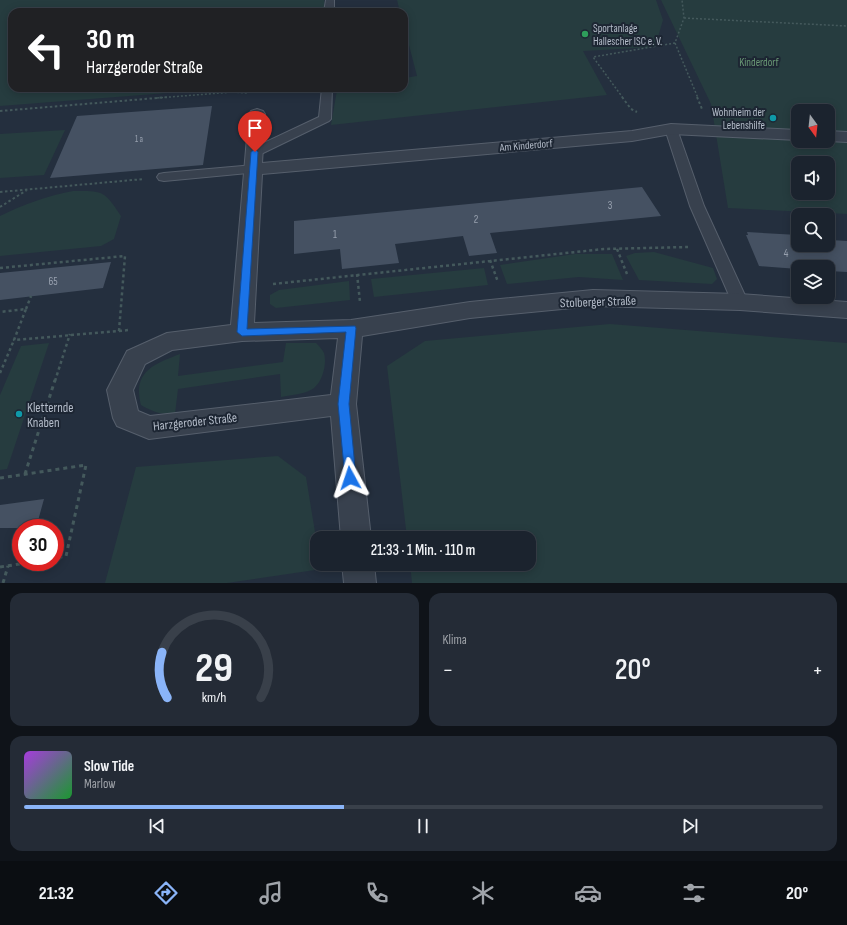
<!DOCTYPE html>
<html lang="de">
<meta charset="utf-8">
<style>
body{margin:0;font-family:"Sofia Sans Condensed",sans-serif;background:#242b36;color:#f1f3f6;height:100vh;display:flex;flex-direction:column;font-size:15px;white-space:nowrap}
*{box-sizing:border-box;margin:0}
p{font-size:13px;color:#a0a4aa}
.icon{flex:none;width:22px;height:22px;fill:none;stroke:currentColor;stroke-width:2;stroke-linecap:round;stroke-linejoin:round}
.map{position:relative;height:583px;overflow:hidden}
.panel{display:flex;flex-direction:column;gap:10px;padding:10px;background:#0f1319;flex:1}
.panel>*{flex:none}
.top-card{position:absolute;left:8px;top:8px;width:400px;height:84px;border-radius:12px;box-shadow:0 2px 10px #0003,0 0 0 1px #39404a;background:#202124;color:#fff;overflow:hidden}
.needle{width:26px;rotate:165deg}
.tools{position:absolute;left:791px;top:104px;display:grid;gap:8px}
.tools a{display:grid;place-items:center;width:44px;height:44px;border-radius:8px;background:#1b232e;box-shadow:0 2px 10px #0003,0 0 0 1px #39404a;font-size:20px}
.speed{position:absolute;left:12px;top:519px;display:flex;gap:8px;font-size:20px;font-weight:700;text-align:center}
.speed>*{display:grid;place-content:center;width:52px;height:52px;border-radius:50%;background:#1b232e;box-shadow:0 2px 10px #0003,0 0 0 1px #39404a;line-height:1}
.speed .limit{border:6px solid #d22;background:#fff;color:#111}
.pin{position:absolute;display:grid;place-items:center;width:34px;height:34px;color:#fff;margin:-41px -17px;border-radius:50% 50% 50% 0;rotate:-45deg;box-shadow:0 0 4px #0007}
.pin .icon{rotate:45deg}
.me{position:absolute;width:44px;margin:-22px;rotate:355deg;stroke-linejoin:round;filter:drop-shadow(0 0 3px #0008)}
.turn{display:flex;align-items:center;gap:14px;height:84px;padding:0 12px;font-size:18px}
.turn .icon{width:52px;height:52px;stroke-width:2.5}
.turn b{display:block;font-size:28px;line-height:34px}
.big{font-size:30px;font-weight:600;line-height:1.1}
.panel .card{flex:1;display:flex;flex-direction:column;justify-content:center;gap:6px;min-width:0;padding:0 14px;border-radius:12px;background:#242b36}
.panel .dial{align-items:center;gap:0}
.dial svg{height:104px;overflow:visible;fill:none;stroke:#39404a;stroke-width:7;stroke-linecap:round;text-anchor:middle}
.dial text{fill:#f1f3f6;stroke:none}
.song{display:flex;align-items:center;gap:12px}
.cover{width:48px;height:48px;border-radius:6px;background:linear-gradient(135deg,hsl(280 70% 55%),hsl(130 70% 35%))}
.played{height:4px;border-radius:2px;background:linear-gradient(90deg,#8ab4f8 40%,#39404a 40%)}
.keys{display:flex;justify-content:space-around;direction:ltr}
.heat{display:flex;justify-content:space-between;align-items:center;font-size:22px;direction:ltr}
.panel .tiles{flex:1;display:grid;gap:10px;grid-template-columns:1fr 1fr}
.card:last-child{grid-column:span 2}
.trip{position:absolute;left:310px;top:531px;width:226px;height:40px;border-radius:12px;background:#1b232e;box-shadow:0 2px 10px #0003,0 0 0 1px #39404a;font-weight:600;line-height:40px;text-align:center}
.tab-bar{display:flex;height:64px;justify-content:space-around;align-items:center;background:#0b0e12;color:#a0a4aa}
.tab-bar .icon{width:28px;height:28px}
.tab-bar .selected{color:#8ab4f8}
.tab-bar b{font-size:18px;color:#f1f3f6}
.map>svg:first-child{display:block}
</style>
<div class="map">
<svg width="847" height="583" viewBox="0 0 847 583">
<rect width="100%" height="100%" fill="#242f3e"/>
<path fill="#263c3f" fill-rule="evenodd" d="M 0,0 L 324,0 L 326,12 L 12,12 L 12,88 L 232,88 L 0,106 Z
M 397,0 L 656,0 L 663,20 L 655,47 L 583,51 L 607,95 L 331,125 L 337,90 L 349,88 L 404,88 L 404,78 L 417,76 L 404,26 L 404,12 L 400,12 Z
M 661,0 L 847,0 L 847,214 L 728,208 L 711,104 ZM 798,111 L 828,111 L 828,141 L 798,141 ZM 798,163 L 828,163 L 828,193 L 798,193 Z
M 65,130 L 44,175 L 0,178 L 0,134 Z
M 73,191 C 103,191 104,190 121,216 L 114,239 L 101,246 L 0,256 L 0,216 C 24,204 47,196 73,191 Z
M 654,252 L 713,268 L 717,279 L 712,284 L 639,280 L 626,256 L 635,253 Z
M 575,254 L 612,254 L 623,280 L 579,277 L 507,284 L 500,265 Z
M 484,268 L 488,285 L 374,297 L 371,279 Z
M 349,281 L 350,300 L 276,308 L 270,304 L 270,295 L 279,290 Z
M 610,324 L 847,343 L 847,583 L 412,583 L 410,564 L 529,564 L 529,538 L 407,538 L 387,366 L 425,341 Z
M 49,343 L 7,469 L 0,470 L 0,395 L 21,346 Z
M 286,343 L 316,343 C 319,346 322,349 324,353 C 327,363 323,381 314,388 C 306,394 292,395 281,397 L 280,374 L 178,389 L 175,414 C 162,415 153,412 141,405 C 132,372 154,364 180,354 L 178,376 L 283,362 Z
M 278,456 L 306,477 L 315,532 L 315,570 L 227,583 L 105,583 L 136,467 Z"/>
<path fill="#455162" d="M 212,106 L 203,165 L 50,178 L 77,116 Z
M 642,187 L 661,216 L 490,233 L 497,253 L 469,256 L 463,236 L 395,244 L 399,263 L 342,269 L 340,249 L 294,254 L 294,221 Z
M 747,232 L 798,235 L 798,245 L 828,245 L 828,236 L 831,240 L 847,241 L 847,272 L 828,271 L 828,267 L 798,267 L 798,269 L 759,266 L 746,235 L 748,235 Z
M 111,262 L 103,288 L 0,300 L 0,273 Z
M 44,499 L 36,528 L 0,528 L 0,505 Z"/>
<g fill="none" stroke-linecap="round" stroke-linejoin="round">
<g stroke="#565f6c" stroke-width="2">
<path id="service" d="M 326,0 L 334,0 L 334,12 L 324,12 Z
M 322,88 L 332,88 L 331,119 L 329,121 L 259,155 L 251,155 L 249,152 L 251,149 L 319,117 Z
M 671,125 L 677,129 L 704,206 L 748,302 L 746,306 L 740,308 L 734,306 L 732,302 L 690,206 L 665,129 Z
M 254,165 L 259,166 L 260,169 L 259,172 L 164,181 L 159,180 L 157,177 L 159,174 L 164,173 Z"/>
</g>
<g stroke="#565f6c" stroke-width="2">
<path id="minor" d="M 257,109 L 263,111 L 265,114 L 262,163 L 632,131 L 671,124 L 798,130 L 798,140 L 671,134 L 632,141 L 262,174 L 254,323 L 351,320 L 470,302 L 593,290 L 740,294 L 847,302 L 847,318 L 740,310 L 593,306 L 470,318 L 362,336 L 356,404 L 371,538 L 341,538 L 331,416 L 149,439 L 117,426 L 113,418 L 107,390 L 127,351 L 167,333 L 231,325 L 249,114 L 251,111 ZM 338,338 L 331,395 L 150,416 L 138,411 L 133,390 L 145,364 L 172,350 L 242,341 Z
M 828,131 L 847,132 L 847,142 L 828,141 Z
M 342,564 L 374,564 L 376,583 L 344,583 Z"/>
</g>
<path stroke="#44595c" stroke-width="1.5" stroke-dasharray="2 2" stroke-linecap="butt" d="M 684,18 L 847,26
M 675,43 L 698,98
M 157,98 L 233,92 L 247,93
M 623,98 L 593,57 L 675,43 L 684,18 L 682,0"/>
<path stroke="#44595c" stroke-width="2" stroke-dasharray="2.5 2.5" stroke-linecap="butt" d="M 622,97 L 631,109 L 637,112
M 697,97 L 702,109
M 0,111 L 169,97
M 0,192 L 144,179
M 0,207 L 27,190"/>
<path stroke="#44595c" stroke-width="2.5" stroke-dasharray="3 3" stroke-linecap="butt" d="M 617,249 L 627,274
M 490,260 L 498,282
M 0,268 L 125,256 L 119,331 L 14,340 L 26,309 L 0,312
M 357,274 L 360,302
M 273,284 L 604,249 L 688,247
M 26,309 L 31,296
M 119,331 L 129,330
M 0,373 L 14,340
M 55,381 L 70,334"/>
<path stroke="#44595c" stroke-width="3" stroke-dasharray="4 4" stroke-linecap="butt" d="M 25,474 L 55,380
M 0,478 L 86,465 L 66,556 L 55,558
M 0,567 L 32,562
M 3,583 L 8,566"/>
<use href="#service" fill="#38414e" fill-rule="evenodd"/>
<use href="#minor" fill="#38414e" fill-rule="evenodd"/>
</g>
<path fill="#1a73e8" stroke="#114b97" d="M 255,149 L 258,152 L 247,329 L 355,326 L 356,328 L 349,404 L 356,478 L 355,482 L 350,484 L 346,482 L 345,478 L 338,404 L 346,332 L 242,336 L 237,332 L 251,152 Z"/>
<circle fill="#2e9e5b" stroke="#1d2633" stroke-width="1.5" cx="585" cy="34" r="4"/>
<g fill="#0f9aa8" stroke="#1d2633" stroke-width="1.5">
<circle cx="773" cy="118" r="4"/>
<circle cx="19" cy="414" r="4"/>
</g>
<g text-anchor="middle" stroke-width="4" stroke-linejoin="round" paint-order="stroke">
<g font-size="9" fill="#98a1af">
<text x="139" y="142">1 a</text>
</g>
<g font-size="11" fill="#b4bcc9" stroke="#1d2633" text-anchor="start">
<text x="593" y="32">Sportanlage<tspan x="593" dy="13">Hallescher ISC e. V.</tspan></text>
<text x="765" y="116" text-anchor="end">Wohnheim der<tspan x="765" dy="13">Lebenshilfe</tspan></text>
</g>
<g font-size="11" fill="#6b9a76" stroke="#1d2633">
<text x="759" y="66">Kinderdorf</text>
</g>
<g font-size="11" fill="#b4bcc9" stroke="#1d2633">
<text transform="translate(526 145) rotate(-5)" y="4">Am Kinderdorf</text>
</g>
<g font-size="11" fill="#98a1af">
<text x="610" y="209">3</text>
<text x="476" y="223">2</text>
<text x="335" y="238">1</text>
<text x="786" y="257">4</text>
<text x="53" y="285">65</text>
</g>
<g font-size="13" fill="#b4bcc9" stroke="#1d2633">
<text transform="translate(598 301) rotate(-2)" y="5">Stolberger Straße</text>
<text transform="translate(195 421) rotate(-6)" y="5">Harzgeroder Straße</text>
</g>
<g font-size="13" fill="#b4bcc9" stroke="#1d2633" text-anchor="start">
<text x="27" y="412">Kletternde<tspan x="27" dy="15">Knaben</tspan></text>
</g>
</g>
</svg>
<div class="tools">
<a><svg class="needle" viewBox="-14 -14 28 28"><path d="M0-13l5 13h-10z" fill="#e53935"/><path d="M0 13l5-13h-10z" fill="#a0a4aa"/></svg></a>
<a><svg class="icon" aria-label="sound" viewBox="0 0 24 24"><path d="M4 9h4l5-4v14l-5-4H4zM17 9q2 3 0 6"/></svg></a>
<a><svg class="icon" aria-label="search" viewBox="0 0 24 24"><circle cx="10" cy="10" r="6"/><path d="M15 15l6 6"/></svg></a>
<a><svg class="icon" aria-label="layers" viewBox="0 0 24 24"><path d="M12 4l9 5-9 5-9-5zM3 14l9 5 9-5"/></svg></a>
</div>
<div class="speed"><div class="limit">30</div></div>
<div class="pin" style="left:255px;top:152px;background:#d93025"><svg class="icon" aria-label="arrive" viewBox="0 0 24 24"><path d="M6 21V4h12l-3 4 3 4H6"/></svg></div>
<svg class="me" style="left:350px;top:478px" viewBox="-20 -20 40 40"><path d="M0-17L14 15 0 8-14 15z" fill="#1a73e8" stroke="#fff" stroke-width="4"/></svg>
<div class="trip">21:33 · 1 Min. · 110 m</div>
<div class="top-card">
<div class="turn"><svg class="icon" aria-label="left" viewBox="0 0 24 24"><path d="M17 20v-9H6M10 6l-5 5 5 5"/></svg><div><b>30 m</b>Harzgeroder Straße</div></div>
</div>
</div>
<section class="panel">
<div class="tiles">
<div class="card dial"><svg viewBox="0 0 100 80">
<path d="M14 69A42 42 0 1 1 86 69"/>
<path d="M14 69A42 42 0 0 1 10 34" stroke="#8ab4f8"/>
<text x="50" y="56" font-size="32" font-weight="700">29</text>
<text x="50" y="72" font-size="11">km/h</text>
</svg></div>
<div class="card"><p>Klima</p>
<div class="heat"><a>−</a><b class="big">20°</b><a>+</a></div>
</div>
<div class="card">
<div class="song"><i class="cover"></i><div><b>Slow Tide</b><p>Marlow</p></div></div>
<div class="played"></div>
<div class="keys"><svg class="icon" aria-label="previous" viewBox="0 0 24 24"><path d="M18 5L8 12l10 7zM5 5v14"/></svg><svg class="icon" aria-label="pause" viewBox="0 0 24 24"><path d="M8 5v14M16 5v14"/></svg><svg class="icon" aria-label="next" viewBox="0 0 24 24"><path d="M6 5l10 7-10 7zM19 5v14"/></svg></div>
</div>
</div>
</section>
<nav class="tab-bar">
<b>21:32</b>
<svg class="icon selected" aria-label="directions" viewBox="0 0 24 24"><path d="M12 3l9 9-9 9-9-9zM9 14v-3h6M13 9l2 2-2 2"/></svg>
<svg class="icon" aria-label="music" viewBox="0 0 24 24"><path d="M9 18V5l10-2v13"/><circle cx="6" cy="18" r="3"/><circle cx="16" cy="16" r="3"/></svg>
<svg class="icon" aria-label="phone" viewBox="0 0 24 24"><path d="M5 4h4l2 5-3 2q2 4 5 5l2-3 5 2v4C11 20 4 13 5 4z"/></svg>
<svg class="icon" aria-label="climate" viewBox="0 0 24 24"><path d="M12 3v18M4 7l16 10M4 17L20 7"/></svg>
<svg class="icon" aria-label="car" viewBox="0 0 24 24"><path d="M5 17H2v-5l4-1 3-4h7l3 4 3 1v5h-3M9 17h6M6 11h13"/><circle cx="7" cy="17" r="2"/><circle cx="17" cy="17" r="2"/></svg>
<svg class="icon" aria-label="filters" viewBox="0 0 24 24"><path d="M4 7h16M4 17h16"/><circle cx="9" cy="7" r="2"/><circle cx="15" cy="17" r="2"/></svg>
<b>20°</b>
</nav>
